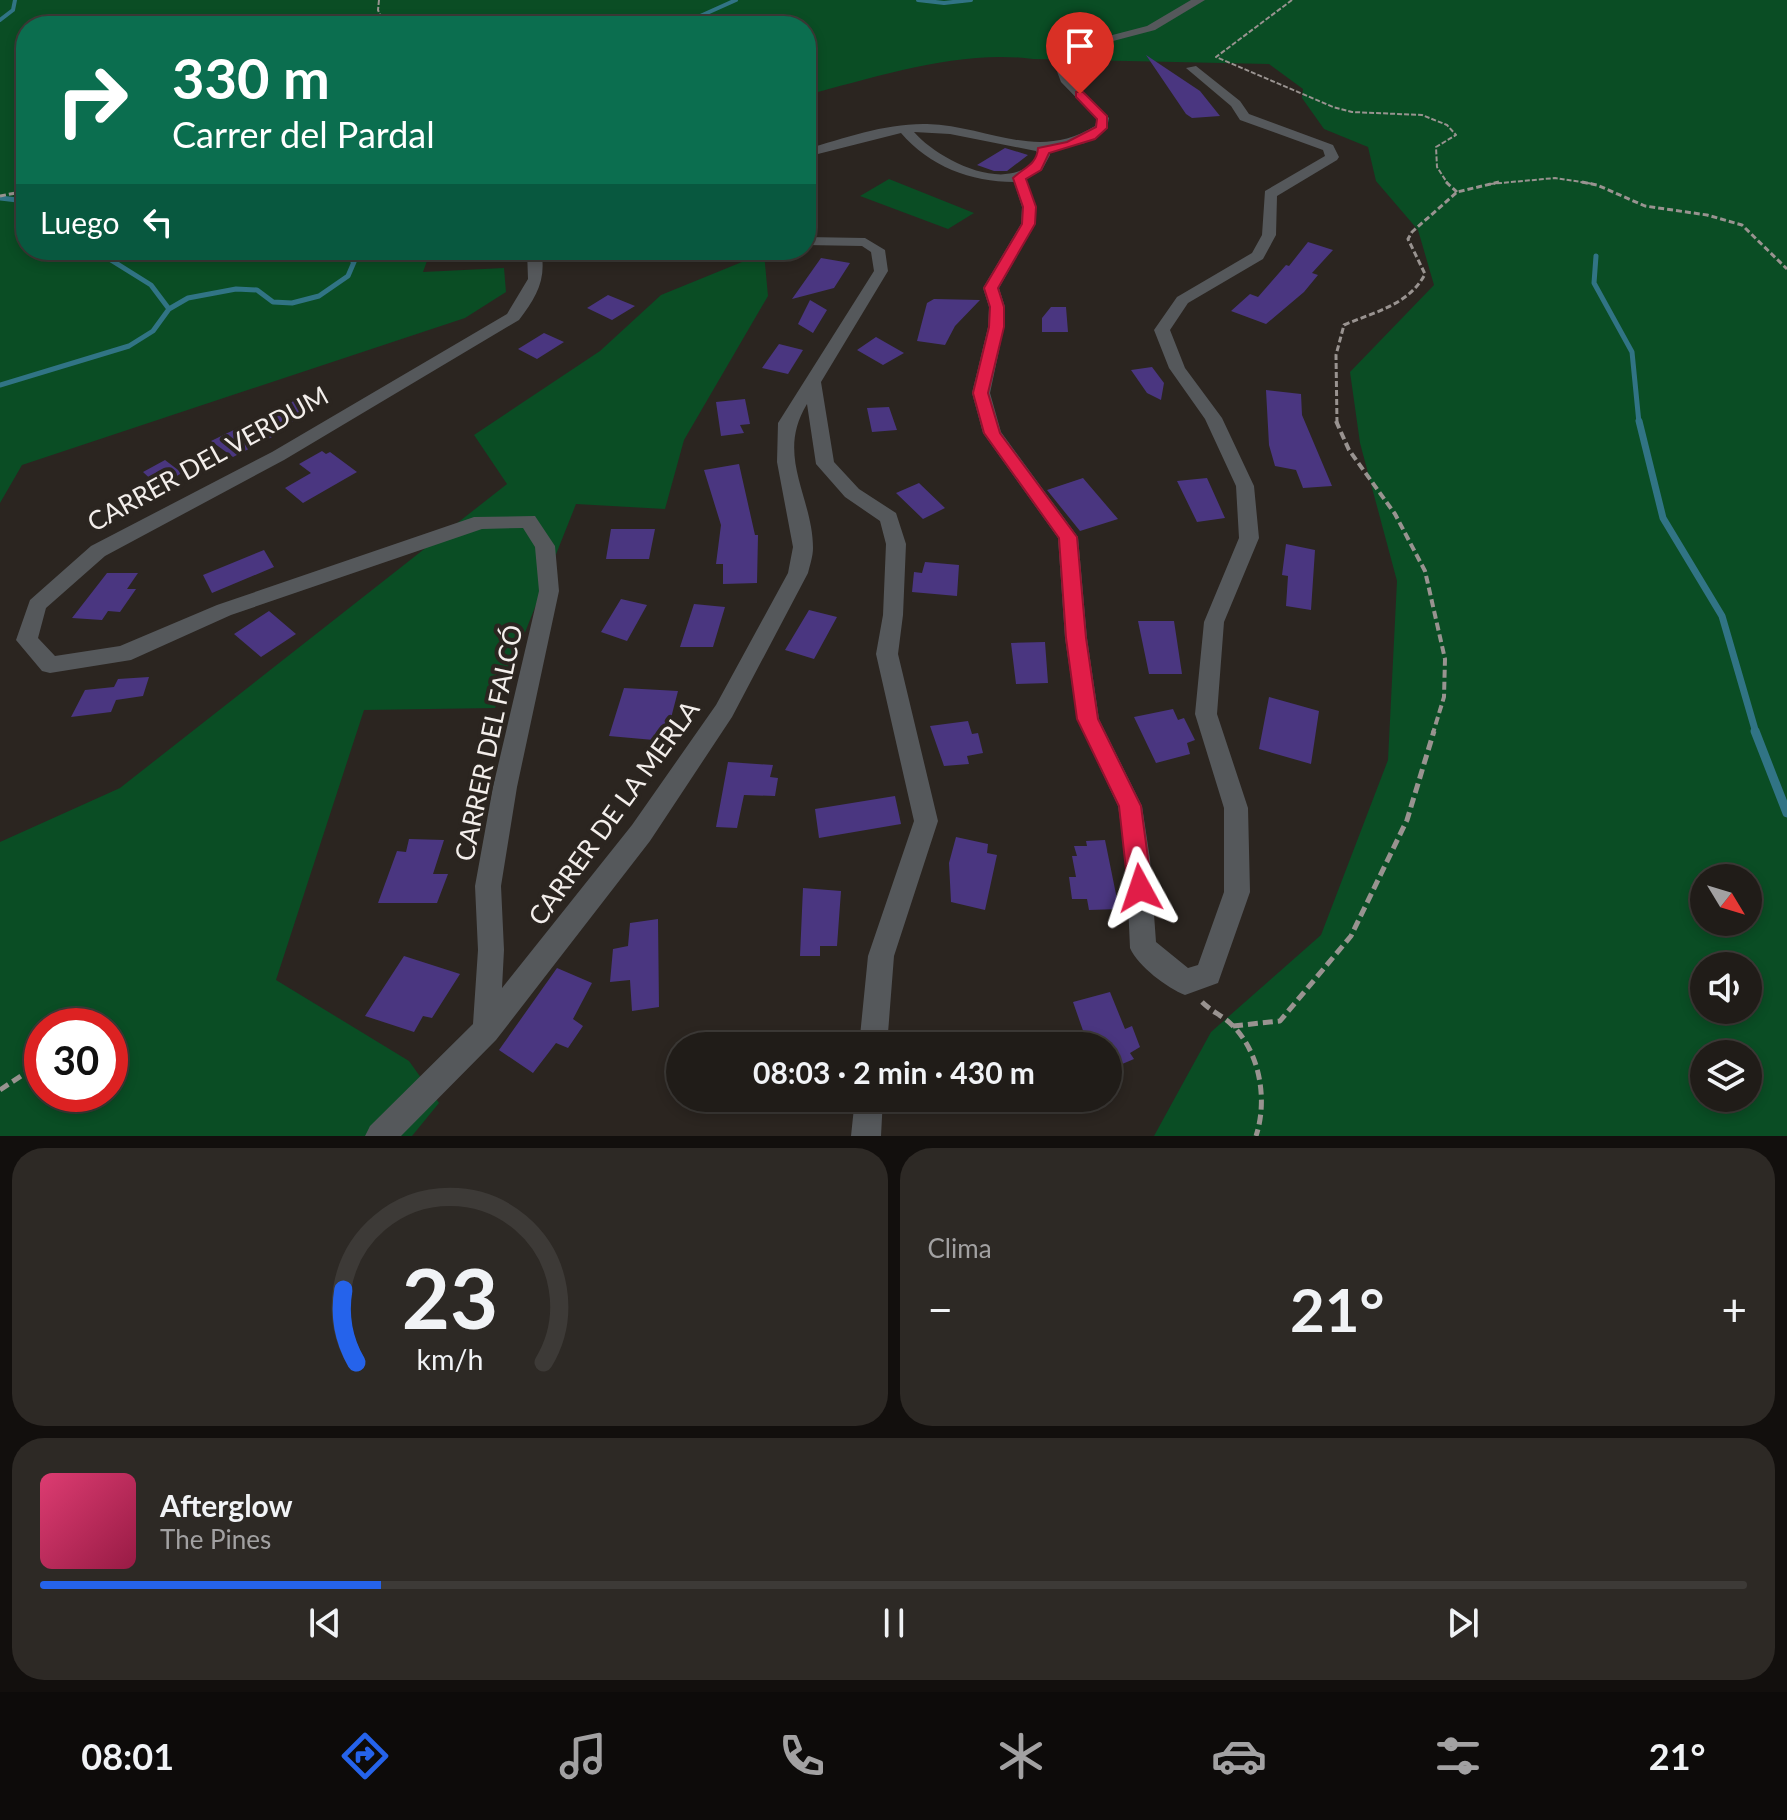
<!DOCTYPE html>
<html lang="es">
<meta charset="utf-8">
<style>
body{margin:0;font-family:Lato,sans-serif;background:#2d2925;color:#f1f3f6;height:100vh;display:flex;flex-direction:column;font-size:30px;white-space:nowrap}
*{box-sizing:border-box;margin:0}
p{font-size:26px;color:#a2a1a2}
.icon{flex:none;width:44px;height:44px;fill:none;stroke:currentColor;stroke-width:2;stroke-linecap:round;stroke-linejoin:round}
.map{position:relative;height:1136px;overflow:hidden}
.panel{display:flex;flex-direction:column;gap:12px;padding:12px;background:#120f0d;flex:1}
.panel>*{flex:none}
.guide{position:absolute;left:16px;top:16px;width:800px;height:244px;border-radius:32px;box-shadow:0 4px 12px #0003,0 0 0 2px #3d3a37;background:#0b6e4f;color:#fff;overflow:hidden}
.needle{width:52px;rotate:128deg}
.controls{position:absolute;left:1690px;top:864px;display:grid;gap:16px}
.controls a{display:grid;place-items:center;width:72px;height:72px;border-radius:50%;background:#201c18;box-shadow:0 4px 12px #0003,0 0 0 2px #3d3a37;font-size:40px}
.speed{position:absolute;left:24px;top:1008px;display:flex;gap:16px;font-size:40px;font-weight:700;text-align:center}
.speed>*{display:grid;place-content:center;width:104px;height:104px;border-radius:50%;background:#201c18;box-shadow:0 4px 12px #0003,0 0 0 2px #3d3a37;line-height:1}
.speed .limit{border:12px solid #d22;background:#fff;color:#111}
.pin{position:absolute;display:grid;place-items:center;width:68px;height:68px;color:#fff;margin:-82px -34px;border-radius:50% 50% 50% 0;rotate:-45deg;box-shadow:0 0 8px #0007}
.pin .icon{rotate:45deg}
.me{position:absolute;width:88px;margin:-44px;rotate:355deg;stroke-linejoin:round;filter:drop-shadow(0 0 6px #0008)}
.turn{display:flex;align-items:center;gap:28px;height:168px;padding:0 24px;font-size:36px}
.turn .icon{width:104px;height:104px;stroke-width:2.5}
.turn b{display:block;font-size:56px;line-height:68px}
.then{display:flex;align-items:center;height:76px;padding:0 24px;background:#0003;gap:16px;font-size:30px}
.big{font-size:60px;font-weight:700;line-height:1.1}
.panel .widget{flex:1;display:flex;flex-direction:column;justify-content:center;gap:12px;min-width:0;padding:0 28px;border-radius:32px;background:#2d2925}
.panel .dial{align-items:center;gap:0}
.dial svg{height:208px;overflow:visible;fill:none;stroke:#3d3a37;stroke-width:7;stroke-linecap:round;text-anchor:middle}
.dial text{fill:#f1f3f6;stroke:none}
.song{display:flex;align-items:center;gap:24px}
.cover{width:96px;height:96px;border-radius:12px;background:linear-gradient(135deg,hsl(340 70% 55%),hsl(340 70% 35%))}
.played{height:8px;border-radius:4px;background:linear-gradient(90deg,#2563eb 20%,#3d3a37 20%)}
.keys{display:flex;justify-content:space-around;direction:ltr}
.heat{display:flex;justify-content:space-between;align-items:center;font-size:44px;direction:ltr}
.panel .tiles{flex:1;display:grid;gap:12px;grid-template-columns:1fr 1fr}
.widget:last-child{grid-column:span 2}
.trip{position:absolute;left:666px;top:1032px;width:456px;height:80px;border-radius:40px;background:#201c18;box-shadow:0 4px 12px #0003,0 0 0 2px #3d3a37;font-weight:700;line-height:80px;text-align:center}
.dock{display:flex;height:128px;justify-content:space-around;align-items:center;background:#0d0b0a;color:#a2a1a2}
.dock .icon{width:56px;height:56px}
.dock .current{color:#2563eb}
.dock b{font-size:36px;color:#f1f3f6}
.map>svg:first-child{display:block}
</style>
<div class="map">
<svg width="1787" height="1136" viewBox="0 0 1787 1136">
<rect width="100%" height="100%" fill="#2b2520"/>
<path fill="#0a4d24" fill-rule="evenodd" d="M 0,0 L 1787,0 L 1787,1136 L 1154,1136 L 1211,1032 L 1321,935 L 1388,760 L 1397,581 L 1360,443 L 1350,372 L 1434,285 L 1418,230 L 1376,181 L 1368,147 L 1324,129 L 1302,98 L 1303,89 L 1269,64 L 1033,59 C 960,49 876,77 806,95 L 806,26 L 26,26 L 26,250 L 431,250 L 423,272 L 504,268 L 506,292 L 465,318 L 22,465 L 0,503 ZM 1704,878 L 1748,878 L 1748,922 L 1704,922 ZM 1704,966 L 1748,966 L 1748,1010 L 1704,1010 ZM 1704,1054 L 1748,1054 L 1748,1098 L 1704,1098 Z
M 889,179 L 974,213 L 948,229 L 860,196 Z
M 764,253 L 768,296 L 684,440 L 665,509 L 576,504 L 495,708 L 364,710 L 276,980 L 409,1061 L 439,1103 L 412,1136 L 0,1136 L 0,842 L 120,788 L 507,484 L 474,435 L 600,351 L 661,295 ZM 42,1026 L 110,1026 L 110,1094 L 42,1094 Z"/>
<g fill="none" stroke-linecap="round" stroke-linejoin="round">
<path stroke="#317485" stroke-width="4" d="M 918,0 L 944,3 L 971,0
M 0,20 L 13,10 L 15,0
M 678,26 L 736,0"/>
<path stroke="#317485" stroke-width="5" d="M 0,198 L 26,201
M 95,250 L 151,285 L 169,309
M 1596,256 L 1594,283 L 1632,352 L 1639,423
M 0,385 L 129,346 L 153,331 L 169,309 L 188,298 L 236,289 L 257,290 L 273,302 L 292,303 L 319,296 L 348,276 L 354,262 L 339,250"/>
<path stroke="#317485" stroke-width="7" d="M 1639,421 L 1663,518 L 1722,616 L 1756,733"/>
<path stroke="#317485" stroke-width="9" d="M 1755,731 L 1787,813"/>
</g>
<path fill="#4a3680" d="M 1146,55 L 1200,91 L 1220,116 L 1192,118 L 1186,114 Z
M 1005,148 L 1028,155 L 1007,171 L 994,171 L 977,165 Z
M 1308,242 L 1333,250 L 1312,273 L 1318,275 L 1304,292 L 1266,324 L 1231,311 L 1250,294 L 1258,297 L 1286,265 L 1289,266 Z
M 821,258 L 850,263 L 834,288 L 792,299 Z
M 608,295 L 635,306 L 612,320 L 587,308 Z
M 934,299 L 980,300 L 955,326 L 945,345 L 917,341 L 927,303 Z
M 810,300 L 827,310 L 813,333 L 798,324 Z
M 1051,307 L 1066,307 L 1068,332 L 1042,332 L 1042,318 Z
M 544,333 L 564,342 L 537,359 L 518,349 Z
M 876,337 L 904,353 L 883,365 L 857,350 Z
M 779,344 L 803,350 L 788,374 L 762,368 Z
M 1152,367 L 1164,383 L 1161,400 L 1147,393 L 1131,370 Z
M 1266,390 L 1301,394 L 1302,415 L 1332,486 L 1303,488 L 1296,470 L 1275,466 L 1269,445 Z
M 298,399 L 306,414 L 271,434 L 274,436 L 233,457 L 211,441 Z
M 745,399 L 750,424 L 740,425 L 744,433 L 721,436 L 716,402 Z
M 889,407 L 897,430 L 872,432 L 867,408 Z
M 322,451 L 326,454 L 330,452 L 357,472 L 303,503 L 285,488 L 311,473 L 299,464 Z
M 165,460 L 182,473 L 158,486 L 143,472 Z
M 739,464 L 755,535 L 758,535 L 757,583 L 723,584 L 723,564 L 716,564 L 721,525 L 704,470 Z
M 1083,478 L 1118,519 L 1080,531 L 1047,490 Z
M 1207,478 L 1225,518 L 1197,522 L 1177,481 Z
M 919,483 L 945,508 L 923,519 L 896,493 Z
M 611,529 L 655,529 L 649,559 L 606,559 Z
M 1286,544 L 1315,550 L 1311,610 L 1286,606 L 1288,576 L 1282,575 Z
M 264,550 L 274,567 L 212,593 L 203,575 Z
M 925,562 L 959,565 L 957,596 L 912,592 L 914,572 L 922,573 Z
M 107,573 L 138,573 L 127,589 L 136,589 L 120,612 L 108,611 L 102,620 L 72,618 Z
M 621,599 L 647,605 L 627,641 L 601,632 Z
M 694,604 L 725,607 L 713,647 L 680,647 Z
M 809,610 L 837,617 L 814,659 L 785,650 Z
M 269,611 L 296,634 L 261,657 L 234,634 Z
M 1138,621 L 1174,621 L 1182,674 L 1149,674 Z
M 1045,642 L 1048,683 L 1016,684 L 1011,643 Z
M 149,677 L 143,696 L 116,700 L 111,712 L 71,717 L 85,690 L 114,687 L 118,679 Z
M 624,688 L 678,691 L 665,741 L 609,736 Z
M 1269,697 L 1319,711 L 1311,764 L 1259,749 Z
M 1173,709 L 1178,720 L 1184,718 L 1195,740 L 1187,743 L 1190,754 L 1156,763 L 1134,717 Z
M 968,721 L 972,734 L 978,733 L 983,753 L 967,756 L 969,764 L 944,766 L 930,726 Z
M 728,762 L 773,765 L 770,777 L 778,778 L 775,796 L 744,795 L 737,828 L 716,827 Z
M 895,796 L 901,824 L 819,838 L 815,809 Z
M 956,837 L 988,844 L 987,853 L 997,855 L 985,910 L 951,902 L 949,863 Z
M 409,839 L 444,840 L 433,874 L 448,874 L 437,903 L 378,903 L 397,851 L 406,852 Z
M 1105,840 L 1119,909 L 1089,910 L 1087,899 L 1072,899 L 1069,877 L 1076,877 L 1072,856 L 1077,856 L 1074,846 L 1087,846 L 1086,841 Z
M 803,888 L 841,891 L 837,946 L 820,946 L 820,956 L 800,956 Z
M 658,919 L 659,1007 L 632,1011 L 630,980 L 610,982 L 613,949 L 628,946 L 630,923 Z
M 404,956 L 460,974 L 432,1018 L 423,1016 L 414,1032 L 365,1016 Z
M 557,968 L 592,983 L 573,1019 L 583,1026 L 568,1048 L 556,1043 L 533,1073 L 499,1050 Z
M 1110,992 L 1125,1029 L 1132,1026 L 1140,1047 L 1130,1053 L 1134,1059 L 1108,1070 L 1108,1046 L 1100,1046 L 1097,1038 L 1087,1042 L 1073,1002 Z"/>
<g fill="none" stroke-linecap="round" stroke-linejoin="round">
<path stroke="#999390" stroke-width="2" stroke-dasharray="5 2" stroke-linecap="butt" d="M 379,0 L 378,10 L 385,26
M 1292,0 L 1216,57 L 1333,107 L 1352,112 L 1422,115 L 1447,125 L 1456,135 L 1436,147 L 1437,167 L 1448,184
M 1490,184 L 1555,178 L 1594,184"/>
<path stroke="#999390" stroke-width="3" stroke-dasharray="6 3" stroke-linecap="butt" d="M 1446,182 L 1457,192
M 1582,182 L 1597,185 L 1645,206 L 1707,215 L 1742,225 L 1787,269
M 0,196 L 26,191
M 1337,423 L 1336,355 L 1344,325 C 1374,312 1409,305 1425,274 L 1408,239 L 1412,232 L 1457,192 L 1499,182"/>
<path stroke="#999390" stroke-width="4" stroke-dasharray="8 4" stroke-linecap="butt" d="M 1336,421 L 1349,450 L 1395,514 L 1425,571 L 1445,659 L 1444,697 L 1433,733"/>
<path stroke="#999390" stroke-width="5" stroke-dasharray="10 5" stroke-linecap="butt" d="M 1202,1002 C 1211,1011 1223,1016 1232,1025 C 1260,1052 1268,1100 1256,1136
M 1233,1026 L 1280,1021 L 1351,936 L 1407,820 L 1434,731
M 0,1090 L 42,1062"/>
<path fill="#55585b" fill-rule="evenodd" d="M 1191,0 L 1205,0 L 1155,30 L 1094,46 L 1062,61 L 1070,79 L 1109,118 L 1107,128 L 1085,143 L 1049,151 L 1050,155 L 1042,170 L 1026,179 L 1036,207 L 1035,224 L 999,288 L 1005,307 L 1004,327 L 990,393 L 1001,432 L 1078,537 L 1087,638 L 1099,719 L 1142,806 L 1150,859 L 1156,942 L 1188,968 L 1198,965 L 1224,892 L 1224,808 L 1195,714 L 1204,622 L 1239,538 L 1236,486 L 1205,419 L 1169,368 L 1154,330 L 1177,297 L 1252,253 L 1262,235 L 1265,191 L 1325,156 L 1323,150 L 1240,120 L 1231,106 L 1186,68 L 1196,66 L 1240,101 L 1249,114 L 1333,145 L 1339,157 L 1337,160 L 1277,196 L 1276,235 L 1263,259 L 1188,303 L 1170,330 L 1185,368 L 1222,418 L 1254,486 L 1259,538 L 1224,622 L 1217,714 L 1248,808 L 1250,892 L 1218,983 L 1185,995 C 1167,988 1138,966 1130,948 L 1126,859 L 1118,806 L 1077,719 L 1065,638 L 1058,538 L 983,433 L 972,393 L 988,327 L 989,307 L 983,288 L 1021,224 L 1022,207 L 1014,182 C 971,182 929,166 901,133 L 806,157 L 806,149 C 845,138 886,123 927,124 C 989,126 1037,162 1095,126 L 1097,119 L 1061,82 L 1052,58 L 1074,45 L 1147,26 ZM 914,132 L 950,134 L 1036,151 L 1038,155 C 1012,198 938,160 914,132 Z
M 806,237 L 865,238 L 885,250 L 888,271 L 821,382 L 834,462 L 859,489 L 896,513 L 906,544 L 903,615 L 898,654 L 938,821 L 894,956 L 887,1046 L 859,1046 L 868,956 L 914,821 L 876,654 L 883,615 L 886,544 L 880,521 L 845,497 L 816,464 L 807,404 C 775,456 813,497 813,548 C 813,556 810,565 808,573 L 732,717 L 650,841 L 496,1040 L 401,1136 L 365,1136 L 370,1126 L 473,1024 L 478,950 L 475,886 L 493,787 L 539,591 L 535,547 L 523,528 L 482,529 L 231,615 L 131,660 L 50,673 L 42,671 L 16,640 L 30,600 L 91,546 L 272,452 L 507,314 L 528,279 L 527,250 L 541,250 C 547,280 536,297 519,320 L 284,460 L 105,556 L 46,608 L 38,638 L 55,656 L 120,646 L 217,605 L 474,517 L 535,516 L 555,546 L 559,591 L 517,787 L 501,886 L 504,950 L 502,988 L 632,825 L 716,705 L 788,573 L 793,547 L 777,462 L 778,423 L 874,271 L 871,252 L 862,246 L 806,245 Z
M 855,1098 L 883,1098 L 881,1136 L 851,1136 Z"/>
</g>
<path fill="#e11d48" stroke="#92132f" stroke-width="2" d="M 1076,92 L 1083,92 L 1107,116 L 1107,128 L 1095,139 L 1049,153 L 1041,170 L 1026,179 L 1036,207 L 1035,224 L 998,288 L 1004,307 L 1004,327 L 988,393 L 1000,433 L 1077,537 L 1086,638 L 1098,719 L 1141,806 L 1152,888 L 1148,896 L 1140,899 L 1132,896 L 1128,888 L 1119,806 L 1077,719 L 1066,638 L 1059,538 L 984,433 L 973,393 L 989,327 L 990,307 L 984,288 L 1022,224 L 1023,207 L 1013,178 C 1025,167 1037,164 1038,148 L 1067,142 L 1096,127 L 1097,119 L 1076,97 Z"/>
<g text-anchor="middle" stroke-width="8" stroke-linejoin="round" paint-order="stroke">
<g font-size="26" fill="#f3eeeb" stroke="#2b2520">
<text transform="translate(208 459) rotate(-29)" y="9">CARRER DEL VERDUM</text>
<text transform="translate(489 743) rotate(-78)" y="9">CARRER DEL FALCÓ</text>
<text transform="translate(614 813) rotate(-54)" y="9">CARRER DE LA MERLA</text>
</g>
</g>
</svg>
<div class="controls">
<a><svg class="needle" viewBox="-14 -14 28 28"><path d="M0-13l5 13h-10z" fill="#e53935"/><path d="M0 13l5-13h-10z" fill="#a2a1a2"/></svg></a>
<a><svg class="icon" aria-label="sound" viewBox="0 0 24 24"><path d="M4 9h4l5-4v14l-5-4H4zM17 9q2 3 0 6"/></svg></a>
<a><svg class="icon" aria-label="layers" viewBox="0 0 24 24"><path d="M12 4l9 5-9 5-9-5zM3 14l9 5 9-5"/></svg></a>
</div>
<div class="speed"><div class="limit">30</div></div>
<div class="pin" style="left:1080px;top:94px;background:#d93025"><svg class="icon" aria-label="arrive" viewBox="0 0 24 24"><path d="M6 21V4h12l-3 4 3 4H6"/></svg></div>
<svg class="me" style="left:1140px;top:888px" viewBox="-20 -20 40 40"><path d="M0-17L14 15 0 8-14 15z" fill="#e11d48" stroke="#fff" stroke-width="4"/></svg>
<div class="trip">08:03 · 2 min · 430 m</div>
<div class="guide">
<div class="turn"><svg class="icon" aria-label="right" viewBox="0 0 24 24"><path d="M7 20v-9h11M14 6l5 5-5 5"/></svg><div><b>330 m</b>Carrer del Pardal</div></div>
<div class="then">Luego<svg class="icon" aria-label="left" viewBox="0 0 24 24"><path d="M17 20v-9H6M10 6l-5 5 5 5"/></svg></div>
</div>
</div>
<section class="panel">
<div class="tiles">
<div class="widget dial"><svg viewBox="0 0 100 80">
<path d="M14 69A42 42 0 1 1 86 69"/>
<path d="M14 69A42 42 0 0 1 9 41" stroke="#2563eb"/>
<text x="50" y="56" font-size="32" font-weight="700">23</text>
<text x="50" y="72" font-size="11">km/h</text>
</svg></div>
<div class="widget"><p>Clima</p>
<div class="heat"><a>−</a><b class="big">21°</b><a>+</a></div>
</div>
<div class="widget">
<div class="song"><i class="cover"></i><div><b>Afterglow</b><p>The Pines</p></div></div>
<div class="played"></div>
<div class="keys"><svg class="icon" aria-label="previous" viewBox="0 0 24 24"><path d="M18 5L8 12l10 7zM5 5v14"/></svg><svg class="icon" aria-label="pause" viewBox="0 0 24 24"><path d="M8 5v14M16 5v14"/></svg><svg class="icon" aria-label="next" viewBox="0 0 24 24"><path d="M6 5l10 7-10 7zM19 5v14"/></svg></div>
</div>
</div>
</section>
<nav class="dock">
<b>08:01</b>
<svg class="icon current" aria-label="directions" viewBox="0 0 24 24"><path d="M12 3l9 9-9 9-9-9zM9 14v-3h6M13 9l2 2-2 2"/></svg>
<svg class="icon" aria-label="music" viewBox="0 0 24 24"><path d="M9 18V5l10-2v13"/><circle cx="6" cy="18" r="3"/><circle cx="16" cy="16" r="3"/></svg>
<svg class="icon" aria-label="phone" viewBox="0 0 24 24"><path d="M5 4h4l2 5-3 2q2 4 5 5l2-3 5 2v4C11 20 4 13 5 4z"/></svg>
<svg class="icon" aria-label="climate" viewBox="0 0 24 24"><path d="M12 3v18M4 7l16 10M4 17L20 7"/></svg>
<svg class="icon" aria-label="car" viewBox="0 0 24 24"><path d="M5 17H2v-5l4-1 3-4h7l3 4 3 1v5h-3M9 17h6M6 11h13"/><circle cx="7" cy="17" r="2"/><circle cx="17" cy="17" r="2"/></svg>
<svg class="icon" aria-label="filters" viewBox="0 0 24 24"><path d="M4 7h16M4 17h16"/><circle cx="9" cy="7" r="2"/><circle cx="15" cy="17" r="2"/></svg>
<b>21°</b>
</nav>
